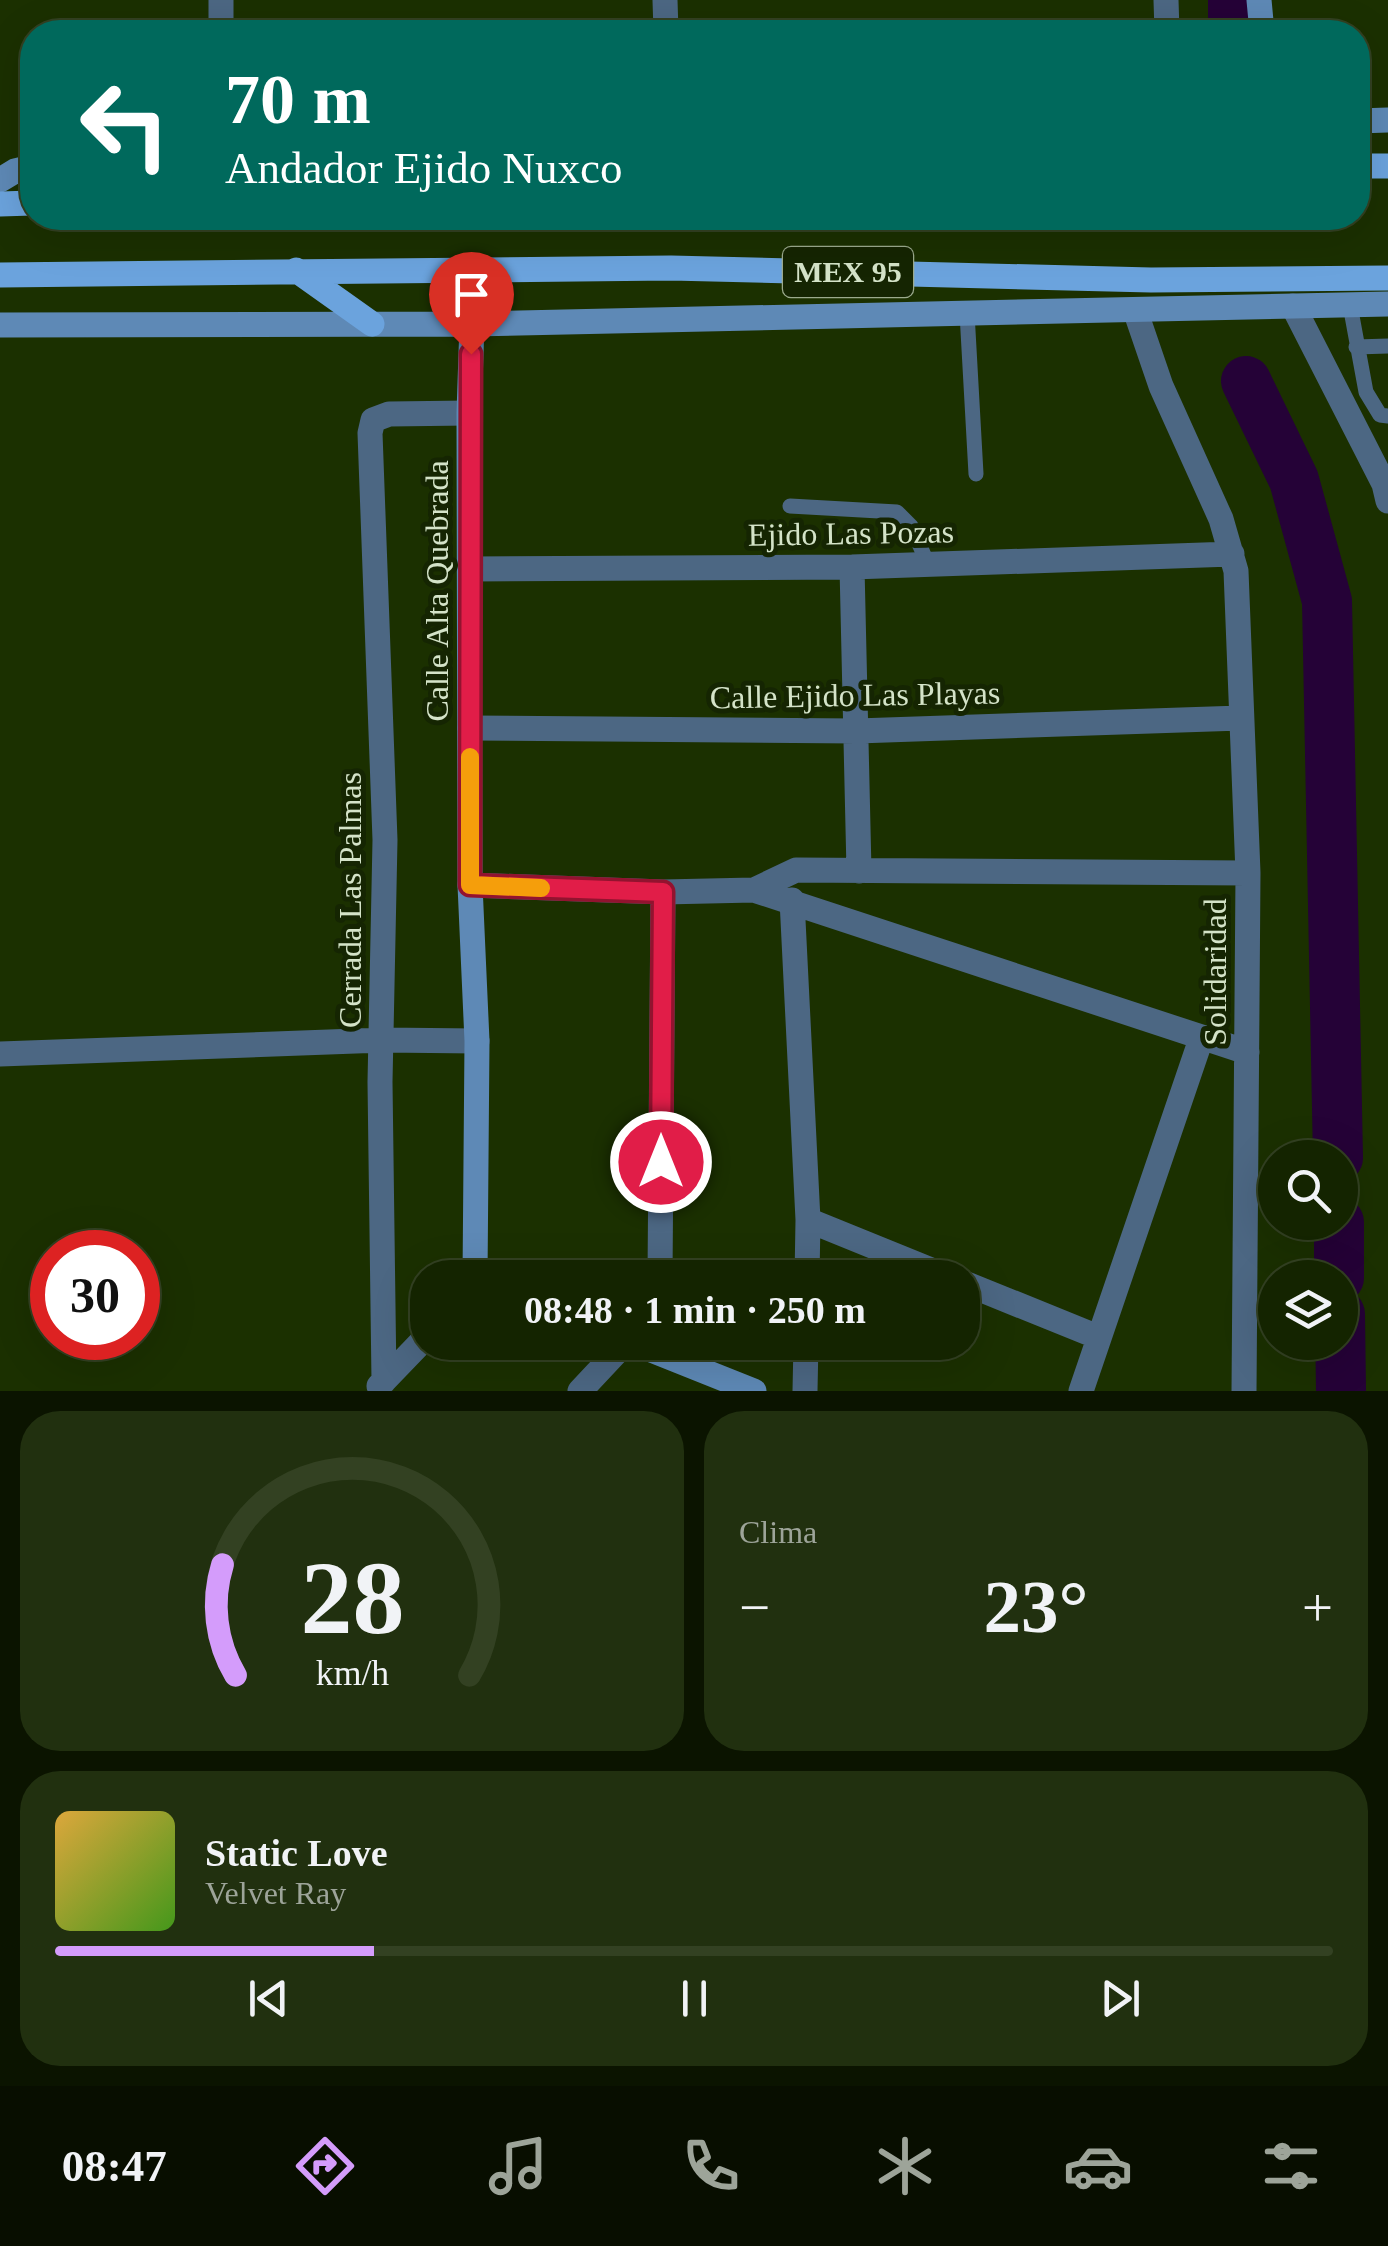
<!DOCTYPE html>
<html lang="es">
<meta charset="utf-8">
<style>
body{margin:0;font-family:"Times New Roman",serif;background:#21300f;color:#f1f3f6;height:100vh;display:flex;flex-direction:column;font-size:38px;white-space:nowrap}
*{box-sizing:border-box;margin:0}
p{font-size:32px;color:#9da499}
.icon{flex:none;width:55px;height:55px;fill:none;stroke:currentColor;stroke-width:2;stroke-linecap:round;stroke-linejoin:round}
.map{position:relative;height:1391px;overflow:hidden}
.panel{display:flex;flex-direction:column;gap:20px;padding:20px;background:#0b1400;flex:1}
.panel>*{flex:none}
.hud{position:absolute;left:20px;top:20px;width:1350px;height:210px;border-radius:40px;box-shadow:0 10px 40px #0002,0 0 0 2px #334122;background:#00695c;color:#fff;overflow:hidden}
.tools{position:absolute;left:1258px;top:1140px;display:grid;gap:20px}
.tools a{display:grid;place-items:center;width:100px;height:100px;border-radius:50%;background:#142400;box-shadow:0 10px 40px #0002,0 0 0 2px #334122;font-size:50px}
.speed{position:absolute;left:30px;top:1230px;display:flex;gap:20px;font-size:50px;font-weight:700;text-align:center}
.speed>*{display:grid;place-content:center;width:130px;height:130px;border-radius:50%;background:#142400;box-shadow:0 10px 40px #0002,0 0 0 2px #334122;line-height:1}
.speed .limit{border:15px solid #d22;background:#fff;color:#111}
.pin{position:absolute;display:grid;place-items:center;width:85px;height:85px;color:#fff;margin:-102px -42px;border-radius:50% 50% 50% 0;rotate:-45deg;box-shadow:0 0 10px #0007}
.pin .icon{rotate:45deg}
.me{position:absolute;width:110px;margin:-55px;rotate:0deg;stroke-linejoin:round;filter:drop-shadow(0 0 8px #0008)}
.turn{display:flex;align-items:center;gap:35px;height:210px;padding:0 40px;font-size:45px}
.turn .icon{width:130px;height:130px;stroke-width:2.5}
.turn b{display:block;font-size:70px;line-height:85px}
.big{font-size:75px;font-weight:700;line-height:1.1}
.panel .tile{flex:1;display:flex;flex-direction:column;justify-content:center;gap:15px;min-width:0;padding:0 35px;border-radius:40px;background:#21300f}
.panel .dial{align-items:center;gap:0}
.dial svg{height:260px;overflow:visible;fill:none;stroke:#334122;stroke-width:7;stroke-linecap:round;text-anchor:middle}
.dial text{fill:#f1f3f6;stroke:none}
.song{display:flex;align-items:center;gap:30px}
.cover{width:120px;height:120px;border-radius:15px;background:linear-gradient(135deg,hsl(40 70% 55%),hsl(100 70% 35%))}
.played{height:10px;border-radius:5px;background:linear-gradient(90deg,#d49cfb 25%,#334122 25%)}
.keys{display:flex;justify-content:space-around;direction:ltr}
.heat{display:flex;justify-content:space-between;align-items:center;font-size:55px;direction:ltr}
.panel .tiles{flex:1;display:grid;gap:20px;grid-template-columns:1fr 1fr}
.tile:last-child{grid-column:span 2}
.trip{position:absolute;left:410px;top:1260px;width:570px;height:100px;border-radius:40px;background:#142400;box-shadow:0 10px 40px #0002,0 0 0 2px #334122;font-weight:700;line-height:100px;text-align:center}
.tabs{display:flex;height:160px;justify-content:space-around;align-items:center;background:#080e00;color:#9da499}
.tabs .icon{width:70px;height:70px}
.tabs .active{color:#d49cfb}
.tabs b{font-size:45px;color:#f1f3f6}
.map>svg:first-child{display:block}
</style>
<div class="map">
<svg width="1388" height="1391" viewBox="0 0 1388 1391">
<rect width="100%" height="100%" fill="#1b3000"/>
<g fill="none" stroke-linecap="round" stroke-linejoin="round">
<path stroke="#250237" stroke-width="50" d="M 1233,0 L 1233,32
M 1246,381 L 1294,480 L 1327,601 L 1338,1158
M 1339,1222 L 1339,1278
M 1340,1314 L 1341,1391"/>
<path stroke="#4c6783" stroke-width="15" d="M 1350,305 L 1366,392 L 1380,415 L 1388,416
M 967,313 L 976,474
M 1356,347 L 1388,346
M 790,506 L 897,512 L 911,526 L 928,564"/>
<path stroke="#4c6783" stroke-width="25" d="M 665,0 L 666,32
M 1166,0 L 1167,32
M 221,32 L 221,0
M 1293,306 L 1384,484 L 1388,501
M 1135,310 L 1161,386 L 1221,519 L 1236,571 L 1248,873 L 1244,1391
M 852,567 L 859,871
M 471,569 L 852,567 L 1232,554
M 470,728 L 857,731 L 1241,718
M 470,885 L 663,892 L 754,890 L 1247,1052
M 754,890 L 796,870 L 1248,873
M 792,900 L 808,1220 L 807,1278
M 0,1054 L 383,1040 L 477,1041
M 808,1220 L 951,1278
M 660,1278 L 663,892
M 962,1282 L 1098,1337
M 384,1381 L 380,1082 L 385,840 L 370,433 L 373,420 L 389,414 L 469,413
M 379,1386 L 428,1335
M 580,1391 L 626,1342
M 805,1391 L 806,1342
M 1081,1391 L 1201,1039"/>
<path stroke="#5e89b6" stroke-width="25" d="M 1259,0 L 1262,32
M 1358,121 L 1388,120
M 0,180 L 15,171 L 32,167
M 472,324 L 469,413 L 470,885 L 477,1041 L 475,1278
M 0,325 L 472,324 L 1388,304
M 631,1342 L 754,1391"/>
<path stroke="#6ba3dd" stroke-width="25" d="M 1358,166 L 1388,166
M 0,204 L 32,203
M 296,270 L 372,324
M 0,275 L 671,268 L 1151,280 L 1388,278"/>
</g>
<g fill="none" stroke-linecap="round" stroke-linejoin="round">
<g stroke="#92132f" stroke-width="25">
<path id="route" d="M 471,354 L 470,885 L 663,892 L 661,1162"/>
</g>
<use href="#route" stroke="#e11d48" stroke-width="18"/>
<path stroke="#f59e0b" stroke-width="18" d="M 470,757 L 470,885 L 541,888"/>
</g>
<g text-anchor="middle" stroke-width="10" stroke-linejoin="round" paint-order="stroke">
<rect fill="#152502" stroke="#9baa8d" stroke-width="2.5" x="783" y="247" width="130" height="50" rx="8"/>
<g font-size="30" font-weight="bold" fill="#d4e3c8">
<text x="848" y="282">MEX 95</text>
</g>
<g font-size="32" fill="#d4e3c8" stroke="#152502">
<text transform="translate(851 533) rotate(-1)" y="11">Ejido Las Pozas</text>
<text transform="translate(437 591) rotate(-90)" y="11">Calle Alta Quebrada</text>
<text transform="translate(855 695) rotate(-1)" y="11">Calle Ejido Las Playas</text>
<text transform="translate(350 900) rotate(-90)" y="11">Cerrada Las Palmas</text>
<text transform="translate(1215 972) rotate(-90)" y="11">Solidaridad</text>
</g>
</g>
</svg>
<div class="tools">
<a><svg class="icon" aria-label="search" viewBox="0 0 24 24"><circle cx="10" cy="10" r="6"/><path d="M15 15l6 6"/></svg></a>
<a><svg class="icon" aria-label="layers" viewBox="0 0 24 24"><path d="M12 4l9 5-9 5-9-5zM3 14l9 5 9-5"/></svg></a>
</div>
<div class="speed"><div class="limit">30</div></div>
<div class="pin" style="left:471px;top:354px;background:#d93025"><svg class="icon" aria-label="arrive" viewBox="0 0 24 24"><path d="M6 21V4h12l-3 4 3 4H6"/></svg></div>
<svg class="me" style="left:661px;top:1162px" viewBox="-20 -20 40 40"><circle r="17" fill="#e11d48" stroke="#fff" stroke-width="3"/><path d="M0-11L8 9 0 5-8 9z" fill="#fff"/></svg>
<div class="trip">08:48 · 1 min · 250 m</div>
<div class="hud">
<div class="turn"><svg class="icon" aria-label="left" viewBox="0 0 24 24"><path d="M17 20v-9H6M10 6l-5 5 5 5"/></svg><div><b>70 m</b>Andador Ejido Nuxco</div></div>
</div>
</div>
<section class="panel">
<div class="tiles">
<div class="tile dial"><svg viewBox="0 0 100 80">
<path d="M14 69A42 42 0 1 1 86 69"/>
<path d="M14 69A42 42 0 0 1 10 35" stroke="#d49cfb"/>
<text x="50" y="56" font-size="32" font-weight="700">28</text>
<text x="50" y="72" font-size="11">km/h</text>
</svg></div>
<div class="tile"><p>Clima</p>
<div class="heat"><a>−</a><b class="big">23°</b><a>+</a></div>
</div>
<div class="tile">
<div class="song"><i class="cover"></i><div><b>Static Love</b><p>Velvet Ray</p></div></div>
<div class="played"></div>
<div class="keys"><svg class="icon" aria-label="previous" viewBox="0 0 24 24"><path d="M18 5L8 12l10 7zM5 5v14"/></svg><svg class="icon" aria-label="pause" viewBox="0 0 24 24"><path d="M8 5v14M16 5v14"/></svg><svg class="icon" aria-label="next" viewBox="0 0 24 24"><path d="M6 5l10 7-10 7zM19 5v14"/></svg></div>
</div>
</div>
</section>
<nav class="tabs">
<b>08:47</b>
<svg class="icon active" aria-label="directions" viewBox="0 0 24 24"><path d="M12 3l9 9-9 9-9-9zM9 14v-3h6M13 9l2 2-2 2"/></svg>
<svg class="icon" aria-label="music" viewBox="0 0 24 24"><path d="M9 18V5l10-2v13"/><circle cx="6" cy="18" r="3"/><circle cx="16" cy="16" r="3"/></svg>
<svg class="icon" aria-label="phone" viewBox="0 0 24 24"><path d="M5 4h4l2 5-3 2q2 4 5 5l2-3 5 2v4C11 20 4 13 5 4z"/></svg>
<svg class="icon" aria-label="climate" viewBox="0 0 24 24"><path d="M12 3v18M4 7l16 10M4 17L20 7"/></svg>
<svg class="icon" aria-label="car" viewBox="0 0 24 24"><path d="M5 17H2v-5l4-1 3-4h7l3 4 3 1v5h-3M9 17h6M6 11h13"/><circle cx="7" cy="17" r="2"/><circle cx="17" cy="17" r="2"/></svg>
<svg class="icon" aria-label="filters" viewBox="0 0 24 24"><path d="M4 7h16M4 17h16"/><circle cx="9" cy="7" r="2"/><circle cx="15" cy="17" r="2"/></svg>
</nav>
